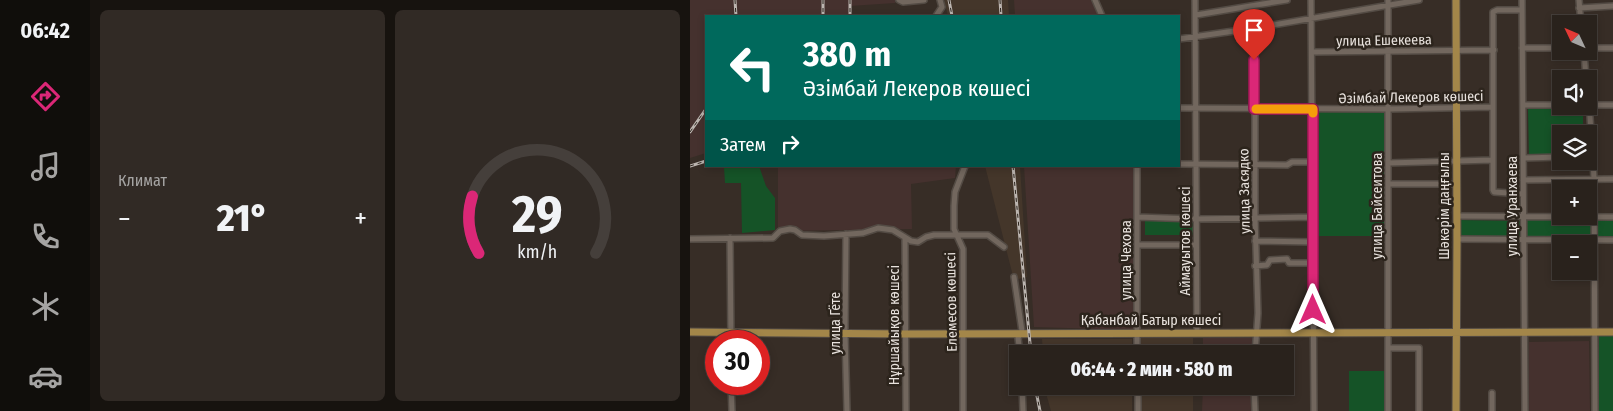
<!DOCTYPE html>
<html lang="ru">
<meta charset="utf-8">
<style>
body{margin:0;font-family:"Fira Sans Condensed",sans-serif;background:#312a25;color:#f1f3f6;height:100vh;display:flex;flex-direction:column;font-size:19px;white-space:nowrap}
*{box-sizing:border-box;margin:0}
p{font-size:16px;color:#a5a4a3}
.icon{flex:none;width:28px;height:28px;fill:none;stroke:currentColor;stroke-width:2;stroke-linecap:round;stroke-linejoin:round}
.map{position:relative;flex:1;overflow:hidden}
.drawer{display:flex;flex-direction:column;gap:10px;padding:10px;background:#17130f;width:600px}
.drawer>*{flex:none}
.top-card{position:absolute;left:15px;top:15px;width:475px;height:152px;border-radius:0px;box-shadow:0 2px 8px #0003,0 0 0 1px #453f3b;background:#00695c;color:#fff;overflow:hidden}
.needle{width:32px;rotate:314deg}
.fabs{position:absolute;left:862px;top:15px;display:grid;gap:10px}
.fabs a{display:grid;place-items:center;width:45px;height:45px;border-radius:0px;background:#29221c;box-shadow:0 2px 8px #0003,0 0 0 1px #453f3b;font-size:25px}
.speed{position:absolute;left:15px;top:330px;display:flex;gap:10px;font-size:25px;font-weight:700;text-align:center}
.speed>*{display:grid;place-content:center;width:65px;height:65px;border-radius:50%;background:#29221c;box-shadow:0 2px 8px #0003,0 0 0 1px #453f3b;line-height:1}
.speed .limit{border:8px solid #d22;background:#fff;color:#111}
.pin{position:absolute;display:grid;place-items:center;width:42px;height:42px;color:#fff;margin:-51px -21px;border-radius:50% 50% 50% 0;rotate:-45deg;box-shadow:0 0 5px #0007}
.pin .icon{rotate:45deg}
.me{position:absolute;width:55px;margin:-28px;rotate:0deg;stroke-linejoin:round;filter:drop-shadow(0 0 4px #0008)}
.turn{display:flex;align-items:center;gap:18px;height:105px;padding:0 15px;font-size:22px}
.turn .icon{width:65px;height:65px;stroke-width:2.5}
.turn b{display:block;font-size:35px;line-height:42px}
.then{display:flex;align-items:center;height:48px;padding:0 15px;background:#0003;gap:10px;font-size:19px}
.big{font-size:38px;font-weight:800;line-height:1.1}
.drawer .card{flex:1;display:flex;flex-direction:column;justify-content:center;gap:8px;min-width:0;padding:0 18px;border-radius:8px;background:#312a25}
.drawer .dial{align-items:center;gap:0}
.dial svg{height:130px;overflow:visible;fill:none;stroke:#453f3b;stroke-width:7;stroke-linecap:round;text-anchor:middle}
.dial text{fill:#f1f3f6;stroke:none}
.heat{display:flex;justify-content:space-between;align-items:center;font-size:28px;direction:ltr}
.drawer .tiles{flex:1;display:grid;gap:10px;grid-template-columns:repeat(2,1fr)}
.trip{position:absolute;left:319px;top:345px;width:285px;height:50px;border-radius:0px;background:#29221c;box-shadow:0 2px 8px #0003,0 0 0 1px #453f3b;font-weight:800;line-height:50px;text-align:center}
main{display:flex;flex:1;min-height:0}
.menu{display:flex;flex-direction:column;width:90px;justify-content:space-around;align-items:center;background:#100e0b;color:#a5a4a3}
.menu .icon{width:35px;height:35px}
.menu .on{color:#db2777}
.menu b{font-size:22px;color:#f1f3f6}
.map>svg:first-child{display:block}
</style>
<main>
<nav class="menu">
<b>06:42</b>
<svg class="icon on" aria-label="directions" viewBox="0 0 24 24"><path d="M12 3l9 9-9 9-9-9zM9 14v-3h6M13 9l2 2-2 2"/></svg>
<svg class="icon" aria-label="music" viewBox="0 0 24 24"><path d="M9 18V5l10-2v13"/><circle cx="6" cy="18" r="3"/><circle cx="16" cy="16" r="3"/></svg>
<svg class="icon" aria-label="phone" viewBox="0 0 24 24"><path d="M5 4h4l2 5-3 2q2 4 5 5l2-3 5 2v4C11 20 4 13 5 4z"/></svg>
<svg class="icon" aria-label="climate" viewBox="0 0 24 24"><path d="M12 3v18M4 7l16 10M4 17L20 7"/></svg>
<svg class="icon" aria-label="car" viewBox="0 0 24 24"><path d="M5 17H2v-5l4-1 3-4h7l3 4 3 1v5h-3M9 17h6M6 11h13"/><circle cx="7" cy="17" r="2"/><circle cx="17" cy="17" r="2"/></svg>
</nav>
<section class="drawer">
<div class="tiles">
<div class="card"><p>Климат</p>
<div class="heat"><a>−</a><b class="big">21°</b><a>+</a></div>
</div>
<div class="card dial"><svg viewBox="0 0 100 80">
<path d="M14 69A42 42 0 1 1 86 69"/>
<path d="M14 69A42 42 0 0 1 10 34" stroke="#db2777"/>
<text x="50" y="56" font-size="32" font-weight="700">29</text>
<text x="50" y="72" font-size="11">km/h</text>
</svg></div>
</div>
</section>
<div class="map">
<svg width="923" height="411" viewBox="0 0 923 411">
<rect width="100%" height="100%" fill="#372d26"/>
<path fill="#44362a" d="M 254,0 L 318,0 L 319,16 L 258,16 Z
M 295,166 L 330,166 L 337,277 L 324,280 Z
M 449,338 L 503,338 L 503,354 L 449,354 Z
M 352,339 L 442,339 L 442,354 L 353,354 Z
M 354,386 L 442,386 L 442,411 L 361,411 Z
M 449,386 L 503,386 L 503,411 L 449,411 Z"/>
<path fill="#45312e" d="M 0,0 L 205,0 L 205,3 L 160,6 L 160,16 L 16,16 L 16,153 L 0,158 Z
M 324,0 L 401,0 L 408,16 L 325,16 Z
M 88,166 L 266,166 L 265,178 L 221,184 L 222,229 L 88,231 Z
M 334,166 L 444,166 L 443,330 L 344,327 Z
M 513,338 L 562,338 L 562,354 L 513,354 Z
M 899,341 L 900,411 L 839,411 L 839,342 Z
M 513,386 L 561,386 L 561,411 L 512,411 Z"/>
<path fill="#155327" d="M 893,107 L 893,134 L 871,134 L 871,156 L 839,157 L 838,109 Z
M 627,109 L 696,109 L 695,236 L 627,236 Z
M 69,166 L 76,186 L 85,198 L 85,230 L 52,233 L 51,183 L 35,183 L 34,167 Z
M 907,219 L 923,219 L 923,236 L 907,236 Z
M 455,220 L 503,221 L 503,235 L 455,235 Z
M 769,220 L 832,221 L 832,236 L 769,236 Z
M 835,220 L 902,220 L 902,236 L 835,237 Z
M 909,336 L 923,336 L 923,411 L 909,411 Z
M 659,371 L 695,371 L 695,411 L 659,411 Z"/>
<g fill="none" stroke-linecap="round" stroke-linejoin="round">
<g stroke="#534b44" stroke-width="8">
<path id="minor" d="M 209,0 L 213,2 L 234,0
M 405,0 L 412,16
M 505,0 L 507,333
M 621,0 L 624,411
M 832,0 L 835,411
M 889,0 L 891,24
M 889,8 L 923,6
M 832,10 L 807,10 L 803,12 L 803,190 L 804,192 L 833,194
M 506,15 L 597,0
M 246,16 L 252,7 L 250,0
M 565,28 L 565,217 L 568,313 L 565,354
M 489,39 L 565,28 L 729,0
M 832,48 L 871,48
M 899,48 L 923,48
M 894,51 L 896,79
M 623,52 L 804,50
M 899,102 L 904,178 L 905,411
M 833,105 L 871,105
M 899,105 L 923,105
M 489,108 L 699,109 L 803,107
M 834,158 L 871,157
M 698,163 L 802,160
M 489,164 L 597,165 L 602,162 L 622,162
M 833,180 L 923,179
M 699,184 L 767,184
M 767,216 L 923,217
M 447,217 L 506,219 L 623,217
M 156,234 L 155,333 L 157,411
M 40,238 L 41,341
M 0,239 L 83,238 L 90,231 L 100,229 L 105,230 L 112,235 L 134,236 L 173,233 L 188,228 L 203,230 L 221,241 L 228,242 L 236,237 L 244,235 L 298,235 L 314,247
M 215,239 L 216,411
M 767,239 L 923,240
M 565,241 L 623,242
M 448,245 L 506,245
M 565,266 L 577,265 L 580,260 L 597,259 L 599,263 L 623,263
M 324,277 L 332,331 L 328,338 L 330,354
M 699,348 L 729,348 L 729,411
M 447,354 L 447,166
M 41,384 L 42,411
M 332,386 L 333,411
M 448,386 L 448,411
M 564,386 L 565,411
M 802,393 L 802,411
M 273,411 L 273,249 L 264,229 L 264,206 L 265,192 L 275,166
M 698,411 L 698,0"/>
</g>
<g stroke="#534b44" stroke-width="9">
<path id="major" d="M 766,0 L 767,241 L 766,411
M 0,332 L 216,334 L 923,332"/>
</g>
<use href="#minor" stroke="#72675e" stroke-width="5"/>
<use href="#major" stroke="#a38649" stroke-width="7"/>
<g stroke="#bcb5b0" stroke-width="3">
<path id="rail" d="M 45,0 L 46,16
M 133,0 L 133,16
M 160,0 L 160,16
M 259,0 L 262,16
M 310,0 L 311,16
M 0,132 L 16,109
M 0,166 L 16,161
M 323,166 L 341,354
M 345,386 L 350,411"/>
</g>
<use href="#rail" stroke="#2c241c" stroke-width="1" stroke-dasharray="4" stroke-linecap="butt"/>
</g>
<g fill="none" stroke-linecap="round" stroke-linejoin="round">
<g stroke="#8e194d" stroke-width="12">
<path id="route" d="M 564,60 L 564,109 L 623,109 L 623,310"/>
</g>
<use href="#route" stroke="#db2777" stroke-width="9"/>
<path stroke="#f59e0b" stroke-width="9" d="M 566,109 L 623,109 L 623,113"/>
</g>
<g text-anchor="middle" stroke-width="5" stroke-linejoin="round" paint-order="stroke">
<g font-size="14" fill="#e9e3de" stroke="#2c241c">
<text transform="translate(694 40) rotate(-1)" y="5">улица Ешекеева</text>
<text transform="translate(721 97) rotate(-1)" y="5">Әзімбай Лекеров көшесі</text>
<text transform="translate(554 191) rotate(-91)" y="5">улица Засядко</text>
<text transform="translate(687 206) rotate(-90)" y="5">улица Байсеитова</text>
<text transform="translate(754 206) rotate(-90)" y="5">Шәкәрім даңғылы</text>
<text transform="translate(822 206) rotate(-90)" y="5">улица Уранхаева</text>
<text transform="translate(495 241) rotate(-90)" y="5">Аймауытов көшесі</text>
<text transform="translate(436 260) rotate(-90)" y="5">улица Чехова</text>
<text transform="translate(261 302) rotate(-91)" y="5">Елемесов көшесі</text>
<text x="461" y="325">Қабанбай Батыр көшесі</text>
<text transform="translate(145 323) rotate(-90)" y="5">улица Гёте</text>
<text transform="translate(204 325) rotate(-90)" y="5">Нұршайықов көшесі</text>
</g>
</g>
</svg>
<div class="fabs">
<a><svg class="needle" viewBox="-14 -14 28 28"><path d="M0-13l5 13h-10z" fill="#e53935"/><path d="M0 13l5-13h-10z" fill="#a5a4a3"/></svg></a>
<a><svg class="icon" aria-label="sound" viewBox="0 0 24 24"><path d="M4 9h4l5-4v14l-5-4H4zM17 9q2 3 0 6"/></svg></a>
<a><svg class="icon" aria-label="layers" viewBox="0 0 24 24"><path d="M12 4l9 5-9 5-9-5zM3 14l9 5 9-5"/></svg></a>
<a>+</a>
<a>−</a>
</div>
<div class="speed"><div class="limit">30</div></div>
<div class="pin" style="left:564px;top:60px;background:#d93025"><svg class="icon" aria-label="arrive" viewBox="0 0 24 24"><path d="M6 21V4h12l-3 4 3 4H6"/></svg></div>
<svg class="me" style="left:623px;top:310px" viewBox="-20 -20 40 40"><path d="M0-17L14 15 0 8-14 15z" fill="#db2777" stroke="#fff" stroke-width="4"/></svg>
<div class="trip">06:44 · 2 мин · 580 m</div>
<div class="top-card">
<div class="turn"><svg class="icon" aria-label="left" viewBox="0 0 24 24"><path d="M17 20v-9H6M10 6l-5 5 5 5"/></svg><div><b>380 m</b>Әзімбай Лекеров көшесі</div></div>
<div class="then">Затем<svg class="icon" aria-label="right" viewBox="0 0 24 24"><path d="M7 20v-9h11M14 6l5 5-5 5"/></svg></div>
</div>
</div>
</main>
